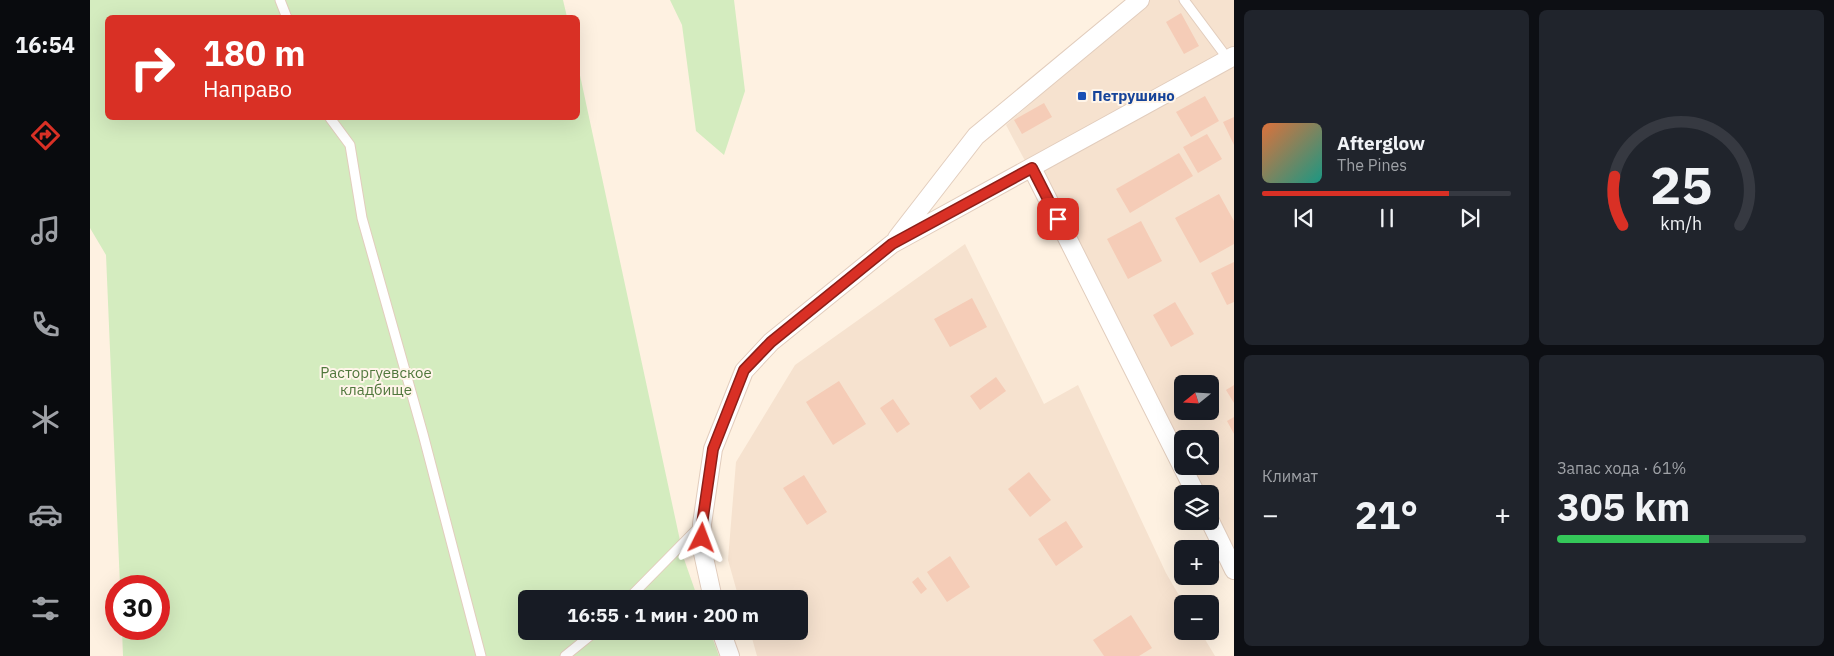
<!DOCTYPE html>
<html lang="ru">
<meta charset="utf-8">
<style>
body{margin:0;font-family:"IBM Plex Sans",sans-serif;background:#20242c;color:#f1f3f6;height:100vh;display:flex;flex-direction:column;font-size:19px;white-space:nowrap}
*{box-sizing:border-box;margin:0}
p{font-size:16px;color:#9ea1a6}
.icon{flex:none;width:28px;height:28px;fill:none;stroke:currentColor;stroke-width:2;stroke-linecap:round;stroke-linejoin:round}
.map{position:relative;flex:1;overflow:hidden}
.drawer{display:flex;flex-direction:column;gap:10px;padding:10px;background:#0d0f14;width:600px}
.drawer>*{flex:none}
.top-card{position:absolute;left:15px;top:15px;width:475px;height:105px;border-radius:8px;box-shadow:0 5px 20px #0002;background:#d93025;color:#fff;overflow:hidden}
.needle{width:32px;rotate:252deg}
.fabs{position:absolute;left:1084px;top:375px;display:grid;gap:10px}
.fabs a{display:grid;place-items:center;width:45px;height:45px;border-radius:8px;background:#171b24;box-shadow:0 5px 20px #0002;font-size:25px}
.speed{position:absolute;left:15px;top:575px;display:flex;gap:10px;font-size:25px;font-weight:700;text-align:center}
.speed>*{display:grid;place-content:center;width:65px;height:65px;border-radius:50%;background:#171b24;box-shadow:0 5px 20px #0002;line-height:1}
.speed .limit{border:8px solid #d22;background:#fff;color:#111}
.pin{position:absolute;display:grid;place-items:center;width:42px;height:42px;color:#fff;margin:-21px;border-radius:10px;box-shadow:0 2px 8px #0006}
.me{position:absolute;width:55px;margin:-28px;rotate:3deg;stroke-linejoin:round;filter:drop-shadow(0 0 4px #0008)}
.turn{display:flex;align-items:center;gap:18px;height:105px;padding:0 15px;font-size:22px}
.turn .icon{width:65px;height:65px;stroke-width:2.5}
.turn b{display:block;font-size:35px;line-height:42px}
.big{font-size:38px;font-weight:800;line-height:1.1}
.drawer .tile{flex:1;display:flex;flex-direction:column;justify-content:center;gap:8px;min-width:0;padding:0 18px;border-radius:8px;background:#20242c}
.drawer .dial{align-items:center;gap:0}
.dial svg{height:130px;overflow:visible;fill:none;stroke:#363941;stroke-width:7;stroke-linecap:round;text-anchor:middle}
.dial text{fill:#f1f3f6;stroke:none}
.song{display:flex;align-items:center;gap:15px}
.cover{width:60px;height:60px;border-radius:8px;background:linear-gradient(135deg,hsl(20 70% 55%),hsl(170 70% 35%))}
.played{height:5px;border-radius:2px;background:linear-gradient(90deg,#d93025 75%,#363941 75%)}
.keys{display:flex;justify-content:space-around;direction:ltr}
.heat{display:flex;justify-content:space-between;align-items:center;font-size:28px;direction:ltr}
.charge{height:8px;border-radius:4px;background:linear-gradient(90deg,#34c759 61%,#363941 0)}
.drawer .tiles{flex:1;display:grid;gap:10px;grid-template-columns:repeat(2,1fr)}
.trip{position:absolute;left:428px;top:590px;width:290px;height:50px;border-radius:8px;background:#171b24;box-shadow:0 5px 20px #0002;font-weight:800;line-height:50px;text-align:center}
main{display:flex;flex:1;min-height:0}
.tab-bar{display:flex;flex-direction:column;width:90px;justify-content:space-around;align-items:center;background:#090b0e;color:#9ea1a6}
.tab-bar .icon{width:35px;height:35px}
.tab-bar .current{color:#d93025}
.tab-bar b{font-size:22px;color:#f1f3f6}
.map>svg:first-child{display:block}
</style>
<main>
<nav class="tab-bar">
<b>16:54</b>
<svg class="icon current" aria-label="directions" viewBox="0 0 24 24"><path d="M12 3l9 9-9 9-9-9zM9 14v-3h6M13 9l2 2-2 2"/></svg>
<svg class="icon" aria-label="music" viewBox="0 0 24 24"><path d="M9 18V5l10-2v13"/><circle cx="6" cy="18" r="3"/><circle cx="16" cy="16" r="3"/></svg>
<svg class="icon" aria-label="phone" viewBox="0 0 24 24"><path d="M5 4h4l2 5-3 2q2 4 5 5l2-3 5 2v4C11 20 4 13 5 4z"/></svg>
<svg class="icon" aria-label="climate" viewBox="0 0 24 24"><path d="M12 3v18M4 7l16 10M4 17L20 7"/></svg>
<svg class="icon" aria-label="car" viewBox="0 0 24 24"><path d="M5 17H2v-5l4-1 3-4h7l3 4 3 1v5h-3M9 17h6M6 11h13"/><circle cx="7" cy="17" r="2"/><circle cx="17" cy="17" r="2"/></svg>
<svg class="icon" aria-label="filters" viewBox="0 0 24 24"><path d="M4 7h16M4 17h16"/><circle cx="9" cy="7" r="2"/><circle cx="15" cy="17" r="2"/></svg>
</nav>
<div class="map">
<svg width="1144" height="656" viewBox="0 0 1144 656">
<rect width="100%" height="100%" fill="#fef1e1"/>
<path fill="#f6e2cf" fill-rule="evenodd" d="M 1057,0 L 1144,0 L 1144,553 L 1120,508 L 1120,494 L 1112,494 L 1098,466 L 1120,466 L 1120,439 L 1092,439 L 1092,457 L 916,125 ZM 1092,384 L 1120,384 L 1120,411 L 1092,411 Z
M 875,244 L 954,404 L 988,385 L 1076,573 L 1094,604 L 1092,604 L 1092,631 L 1110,631 L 1125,656 L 667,656 L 660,631 L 709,631 L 709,599 L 649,599 L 638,560 L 646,462 L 705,365 Z"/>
<path fill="#d4ecbf" d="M 0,0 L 473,0 L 477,17 L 18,18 L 18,118 L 488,118 L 488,66 L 594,559 L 608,599 L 436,599 L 436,631 L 620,631 L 629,656 L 33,656 L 32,629 L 69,629 L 69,586 L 30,586 L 16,255 L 0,228 Z
M 580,0 L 644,0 L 655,91 L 634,155 L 606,131 L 592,25 Z"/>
<path fill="#f5ccb7" d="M 1091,13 L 1109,46 L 1094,54 L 1076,22 Z
M 1115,96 L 1129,121 L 1101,137 L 1086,112 Z
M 954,103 L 962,117 L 932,134 L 924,120 Z
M 1144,117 L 1144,145 L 1133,122 Z
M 1117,134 L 1132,159 L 1108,173 L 1093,147 Z
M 1089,153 L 1103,176 L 1040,213 L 1026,189 Z
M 1129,194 L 1144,221 L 1144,244 L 1110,263 L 1085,218 Z
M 1051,221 L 1072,261 L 1038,279 L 1017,239 Z
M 1144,262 L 1144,302 L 1137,305 L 1121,273 Z
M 882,298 L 897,327 L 860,347 L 844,319 Z
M 1085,302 L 1104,334 L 1081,347 L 1063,315 Z
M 906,377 L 916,391 L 890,410 L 880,396 Z
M 749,381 L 776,424 L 743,445 L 716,402 Z
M 1144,385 L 1144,403 L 1136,390 Z
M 803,399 L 820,424 L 807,433 L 790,408 Z
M 1144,417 L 1144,434 L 1137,421 Z
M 939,472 L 961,500 L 940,517 L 918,489 Z
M 714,475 L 737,512 L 717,525 L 693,488 Z
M 976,521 L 993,547 L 966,566 L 948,539 Z
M 860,556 L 880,587 L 857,602 L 837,572 Z
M 828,577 L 837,589 L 831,594 L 822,582 Z
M 1041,615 L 1062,648 L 1049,656 L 1014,656 L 1003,640 Z"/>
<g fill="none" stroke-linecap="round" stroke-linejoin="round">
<g stroke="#e2cdbd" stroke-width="11">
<path id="service" d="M 190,0 L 197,18
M 1094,0 L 1138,59
M 240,118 L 260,145 L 272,218 L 333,434 L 391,656
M 538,599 L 612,524
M 475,656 L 506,631"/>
</g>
<g stroke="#e2cdbd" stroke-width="20">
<path id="minor" d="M 942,168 L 1106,494
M 807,238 L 886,136 L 1050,0
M 1120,521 L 1144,570
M 623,599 L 613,553 L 612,524 L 623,449 L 654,371 L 681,342 L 802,244 L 1144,56
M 631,631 L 640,656"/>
</g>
<use href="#service" stroke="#fff" stroke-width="9"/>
<use href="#minor" stroke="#fff" stroke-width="18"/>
</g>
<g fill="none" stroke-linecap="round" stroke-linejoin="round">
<g stroke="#8d1f18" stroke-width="12">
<path id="route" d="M 612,538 L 612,524 L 623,449 L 654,370 L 681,342 L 802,244 L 942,168 L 968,219"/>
</g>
<use href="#route" stroke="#d93025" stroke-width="9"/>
</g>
<rect fill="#1a4fb4" stroke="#fff5e9" stroke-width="2" x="987" y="91" width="10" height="10" rx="2.5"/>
<g text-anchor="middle" stroke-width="4" stroke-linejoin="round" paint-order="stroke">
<g font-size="15" font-weight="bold" fill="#164399" stroke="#fff5e9" text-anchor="start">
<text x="1002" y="101">Петрушино</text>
</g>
<g font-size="15" fill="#50773c" stroke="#fff5e9">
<text x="286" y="378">Расторгуевское<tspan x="286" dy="17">кладбище</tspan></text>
</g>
</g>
</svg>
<div class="fabs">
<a><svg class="needle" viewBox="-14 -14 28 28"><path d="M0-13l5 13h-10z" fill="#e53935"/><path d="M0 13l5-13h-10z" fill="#9ea1a6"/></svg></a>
<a><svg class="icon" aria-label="search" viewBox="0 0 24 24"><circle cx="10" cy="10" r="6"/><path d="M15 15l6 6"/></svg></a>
<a><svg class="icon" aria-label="layers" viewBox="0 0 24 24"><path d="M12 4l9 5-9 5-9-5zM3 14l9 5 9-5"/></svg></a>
<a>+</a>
<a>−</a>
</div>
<div class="speed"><div class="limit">30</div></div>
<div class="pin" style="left:968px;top:219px;background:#d93025"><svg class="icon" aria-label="arrive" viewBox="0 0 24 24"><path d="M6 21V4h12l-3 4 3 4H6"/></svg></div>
<svg class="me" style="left:612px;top:538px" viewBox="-20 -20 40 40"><path d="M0-17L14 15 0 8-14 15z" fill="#d93025" stroke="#fff" stroke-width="4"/></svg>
<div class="trip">16:55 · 1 мин · 200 m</div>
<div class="top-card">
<div class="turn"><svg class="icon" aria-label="right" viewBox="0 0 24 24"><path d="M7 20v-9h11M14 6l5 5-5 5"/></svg><div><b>180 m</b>Направо</div></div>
</div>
</div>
<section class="drawer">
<div class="tiles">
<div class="tile">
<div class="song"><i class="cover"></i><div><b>Afterglow</b><p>The Pines</p></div></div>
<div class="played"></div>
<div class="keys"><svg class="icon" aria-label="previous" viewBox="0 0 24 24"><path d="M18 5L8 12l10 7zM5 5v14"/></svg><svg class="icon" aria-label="pause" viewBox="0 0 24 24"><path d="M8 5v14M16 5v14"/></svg><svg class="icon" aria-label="next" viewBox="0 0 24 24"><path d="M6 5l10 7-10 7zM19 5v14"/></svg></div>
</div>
<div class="tile dial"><svg viewBox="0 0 100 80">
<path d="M14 69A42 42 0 1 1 86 69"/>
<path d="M14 69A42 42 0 0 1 9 39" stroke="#d93025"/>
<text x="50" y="56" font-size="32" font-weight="700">25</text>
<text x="50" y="72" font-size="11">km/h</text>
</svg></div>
<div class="tile"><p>Климат</p>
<div class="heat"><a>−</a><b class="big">21°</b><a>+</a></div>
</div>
<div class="tile"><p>Запас хода · 61%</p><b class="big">305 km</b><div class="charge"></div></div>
</div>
</section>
</main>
